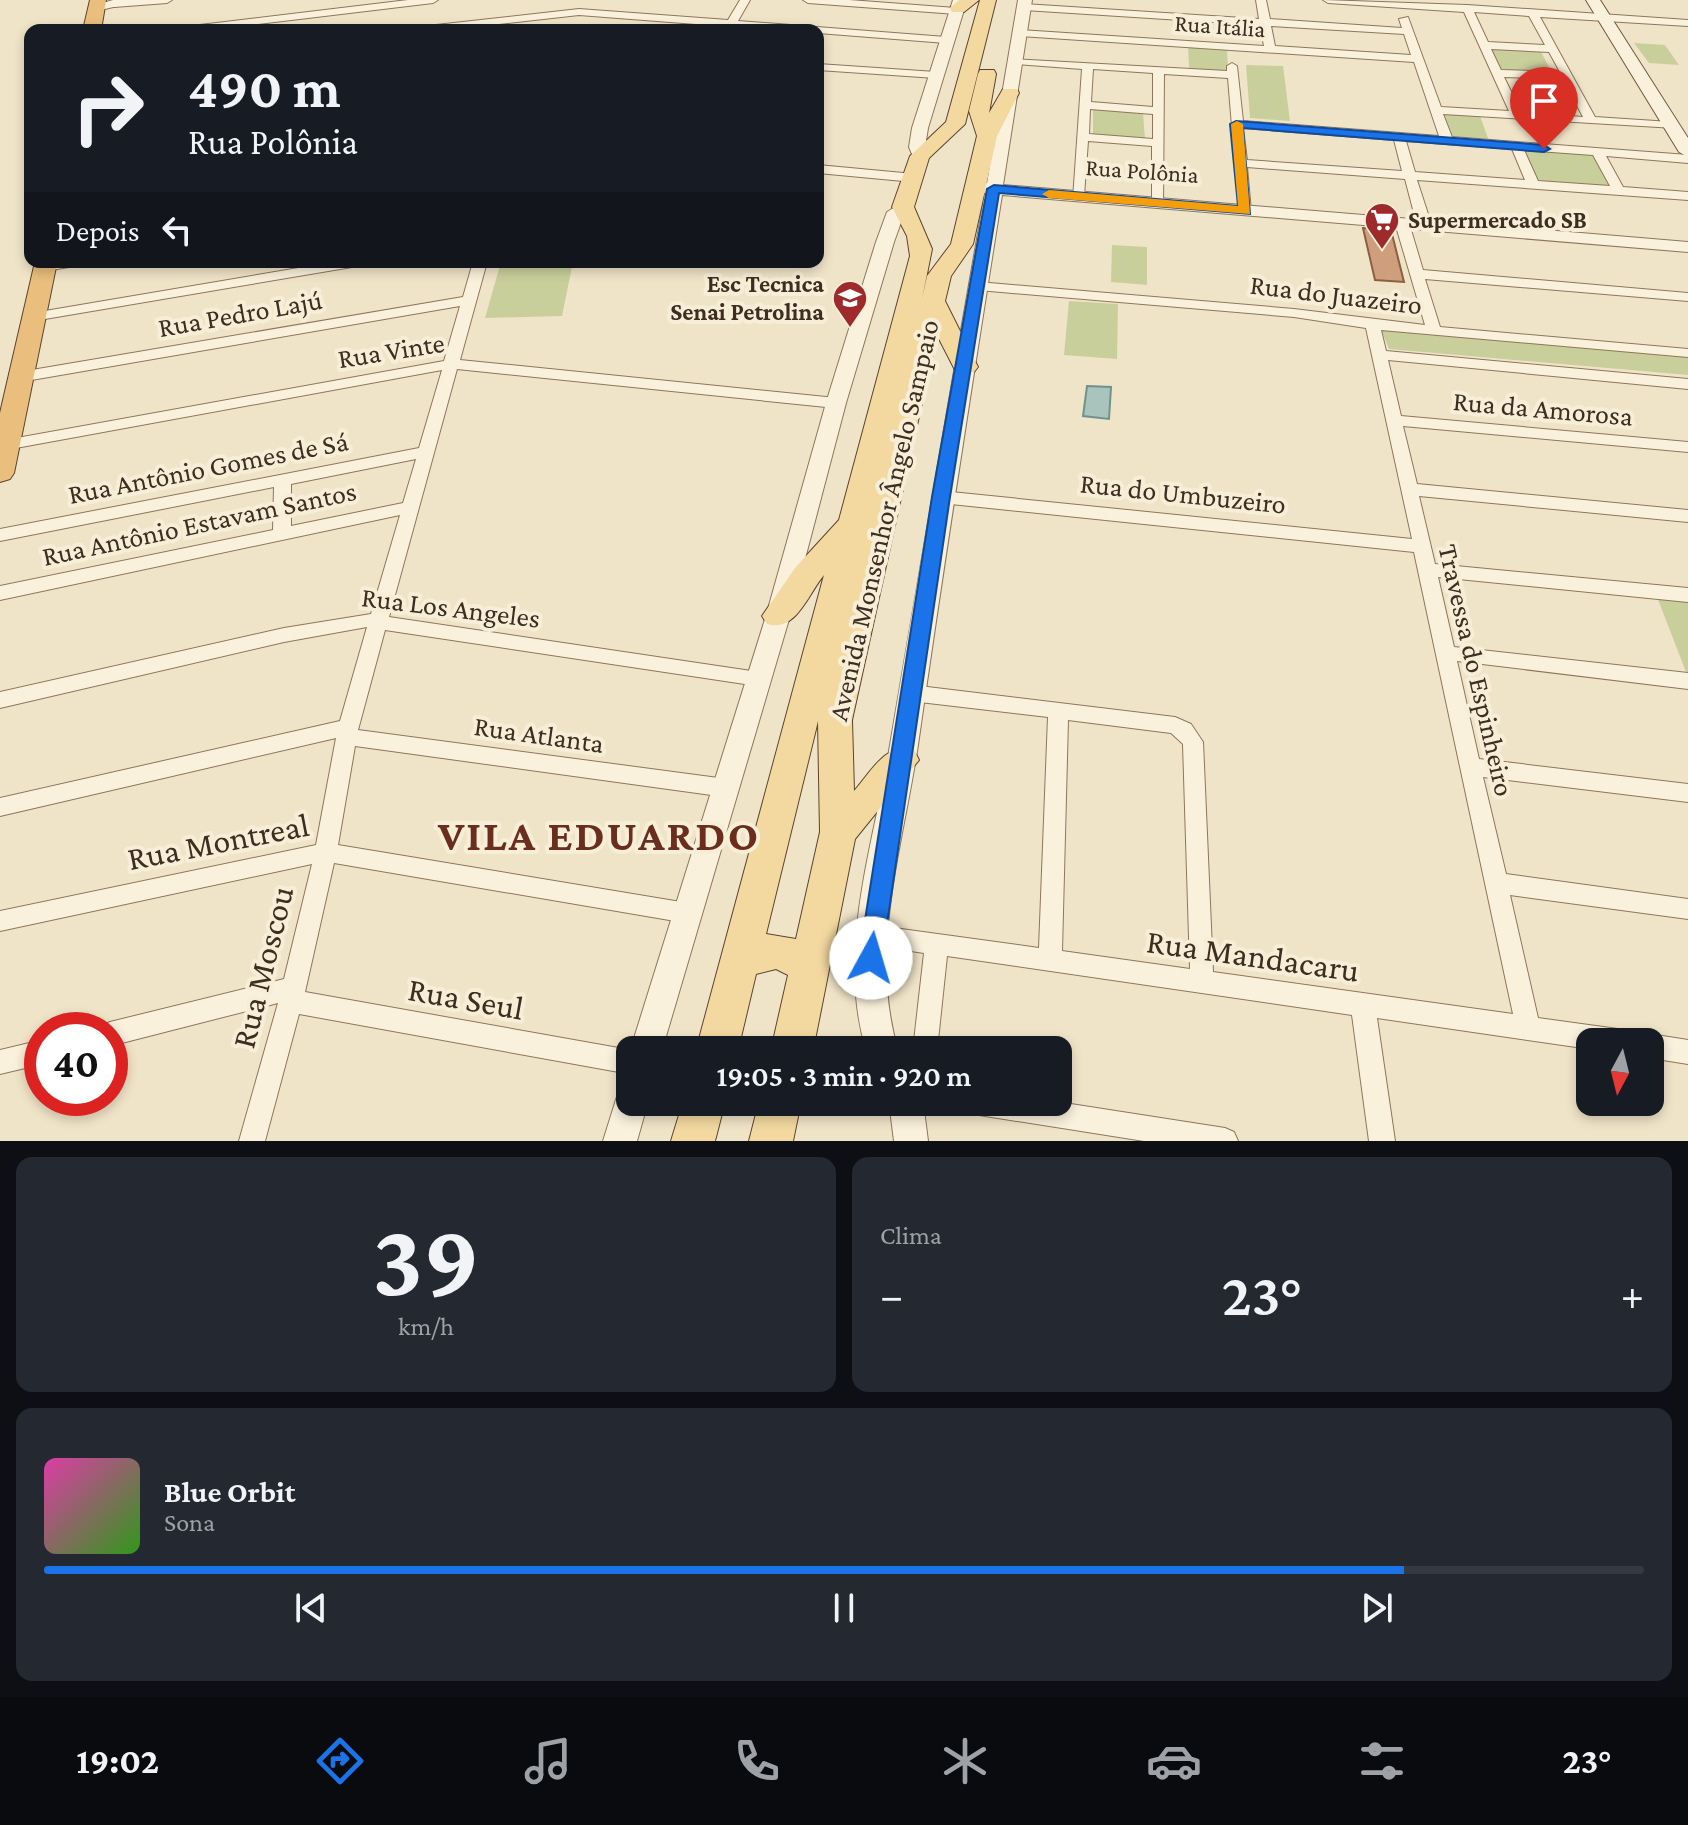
<!DOCTYPE html>
<html lang="pt">
<meta charset="utf-8">
<style>
body{margin:0;font-family:"Crimson Pro",serif;background:#242831;color:#f1f3f6;height:100vh;display:flex;flex-direction:column;font-size:30px;white-space:nowrap}
*{box-sizing:border-box;margin:0}
p{font-size:26px;color:#9ea1a6}
.icon{flex:none;width:44px;height:44px;fill:none;stroke:currentColor;stroke-width:2;stroke-linecap:round;stroke-linejoin:round}
.map{position:relative;height:1141px;overflow:hidden}
.details{display:flex;flex-direction:column;gap:16px;padding:16px;background:#0d0f14;flex:1}
.details>*{flex:none}
.guide{position:absolute;left:24px;top:24px;width:800px;height:244px;border-radius:16px;box-shadow:0 4px 12px #0003;background:#171b24;color:#f1f3f6;overflow:hidden}
.needle{width:52px;rotate:187deg}
.controls{position:absolute;left:1576px;top:1028px;display:grid;gap:16px}
.controls a{display:grid;place-items:center;width:88px;height:88px;border-radius:16px;background:#171b24;box-shadow:0 4px 12px #0003;font-size:40px}
.speed{position:absolute;left:24px;top:1012px;display:flex;gap:16px;font-size:40px;font-weight:700;text-align:center}
.speed>*{display:grid;place-content:center;width:104px;height:104px;border-radius:50%;background:#171b24;box-shadow:0 4px 12px #0003;line-height:1}
.speed .limit{border:12px solid #d22;background:#fff;color:#111}
.pin{position:absolute;display:grid;place-items:center;width:68px;height:68px;color:#fff;margin:-82px -34px;border-radius:50% 50% 50% 0;rotate:-45deg;box-shadow:0 0 8px #0007}
.pin .icon{rotate:45deg}
.me{position:absolute;width:88px;margin:-44px;rotate:6deg;stroke-linejoin:round;filter:drop-shadow(0 0 6px #0008)}
.turn{display:flex;align-items:center;gap:28px;height:168px;padding:0 32px;font-size:36px}
.turn .icon{width:104px;height:104px;stroke-width:2.5}
.turn b{display:block;font-size:56px;line-height:68px}
.then{display:flex;align-items:center;height:76px;padding:0 32px;background:#0003;gap:16px;font-size:30px}
.big{font-size:60px;font-weight:600;line-height:1.1}
.details .widget{flex:1;display:flex;flex-direction:column;justify-content:center;gap:12px;min-width:0;padding:0 28px;border-radius:16px;background:#242831}
.details .dial{align-items:center;gap:0}
.dial b{font-size:104px;line-height:1}
.song{display:flex;align-items:center;gap:24px}
.cover{width:96px;height:96px;border-radius:12px;background:linear-gradient(135deg,hsl(320 70% 55%),hsl(110 70% 35%))}
.played{height:8px;border-radius:4px;background:linear-gradient(90deg,#1a73e8 85%,#363941 85%)}
.keys{display:flex;justify-content:space-around;direction:ltr}
.heat{display:flex;justify-content:space-between;align-items:center;font-size:44px;direction:ltr}
.details .tiles{flex:1;display:grid;gap:16px;grid-template-columns:1fr 1fr}
.widget:last-child{grid-column:span 2}
.trip{position:absolute;left:616px;top:1036px;width:456px;height:80px;border-radius:16px;background:#171b24;box-shadow:0 4px 12px #0003;font-weight:600;line-height:80px;text-align:center}
.tabs{display:flex;height:128px;justify-content:space-around;align-items:center;background:#090b0e;color:#9ea1a6}
.tabs .icon{width:56px;height:56px}
.tabs .on{color:#1a73e8}
.tabs b{font-size:36px;color:#f1f3f6}
.map>svg:first-child{display:block}
</style>
<div class="map">
<svg width="1688" height="1141" viewBox="0 0 1688 1141">
<rect width="100%" height="100%" fill="#f0e4c8"/>
<path fill="#c9cf9b" d="M 1634,43 L 1665,45 L 1679,65 L 1649,63 Z
M 1188,45 L 1227,48 L 1228,71 L 1189,68 Z
M 1484,47 L 1540,50 L 1552,73 L 1496,70 Z
M 1246,65 L 1283,66 L 1290,121 L 1250,118 Z
M 1093,108 L 1143,113 L 1145,139 L 1093,136 Z
M 1442,111 L 1479,113 L 1489,141 L 1452,138 Z
M 1519,148 L 1597,154 L 1614,186 L 1535,180 Z
M 1112,245 L 1147,247 L 1147,285 L 1111,282 Z
M 501,262 L 573,262 L 562,316 L 485,318 Z
M 1069,301 L 1118,304 L 1117,359 L 1064,355 Z
M 1380,327 L 1688,354 L 1688,375 L 1389,349 Z
M 1657,597 L 1688,600 L 1688,673 L 1686,672 Z"/>
<path fill="#a9c4bc" stroke="#6f938a" stroke-width="2" d="M 1087,386 L 1111,387 L 1109,419 L 1083,416 Z"/>
<path fill="#cf9f7d" stroke="#8d5f41" stroke-width="2" d="M 1363,228 L 1391,230 L 1404,282 L 1375,280 Z"/>
<g fill="none" stroke-linecap="round" stroke-linejoin="round">
<g stroke="#8d765c" stroke-width="2">
<path id="minor" d="M 127,0 L 172,0 L 167,3 L 114,7 L 109,4 Z
M 408,0 L 438,0 L 433,3 L 209,30 L 178,30 L 183,27 Z
M 740,0 L 750,0 L 738,21 L 946,37 L 951,40 L 946,43 L 818,33 L 818,30 L 774,30 L 579,15 L 446,30 L 413,30 L 418,27 L 579,9 L 728,20 Z
M 803,0 L 849,0 L 956,8 L 961,11 L 956,14 L 808,3 Z
M 1256,0 L 1266,0 L 1270,19 L 1402,28 L 1399,19 L 1408,17 L 1441,107 L 1509,111 L 1464,12 L 1328,3 L 1323,0 L 1467,5 L 1688,20 L 1688,26 L 1540,17 L 1595,117 L 1671,122 L 1675,124 L 1675,128 L 1443,114 L 1452,137 L 1688,155 L 1688,163 L 1606,156 L 1623,187 L 1688,192 L 1688,200 L 1417,180 L 1429,217 L 1422,221 L 1415,217 L 1405,179 L 1247,167 L 1251,211 L 1245,215 L 1239,211 L 1228,78 L 1164,74 L 1163,206 L 1152,203 L 1152,146 L 1088,141 L 1084,196 L 1073,199 L 1082,69 L 1015,64 L 1010,61 L 1011,59 L 1227,71 L 1227,66 L 1232,63 L 1237,66 L 1243,121 L 1439,136 L 1414,62 L 1020,36 L 1015,33 L 1020,30 L 1264,46 L 1260,25 L 1024,10 L 1019,7 L 1024,4 L 1259,19 ZM 1474,12 L 1529,16 L 1545,45 L 1488,42 ZM 1271,26 L 1404,34 L 1411,55 L 1275,46 ZM 1491,49 L 1549,52 L 1560,72 L 1501,70 ZM 1093,69 L 1153,73 L 1153,107 L 1091,102 ZM 1504,77 L 1563,79 L 1583,117 L 1521,112 ZM 1090,109 L 1153,114 L 1153,139 L 1089,134 ZM 1243,128 L 1394,140 L 1402,171 L 1247,160 ZM 1406,141 L 1512,149 L 1525,180 L 1415,172 ZM 1524,150 L 1593,155 L 1610,186 L 1538,181 Z
M 818,64 L 936,72 L 942,75 L 936,78 L 818,70 Z
M 818,165 L 914,174 L 920,178 L 914,182 L 818,173 Z
M 1402,219 L 1409,223 L 1423,270 L 1688,293 L 1688,301 L 1425,279 L 1440,327 L 1688,349 L 1688,357 L 1381,330 L 1386,351 L 1688,379 L 1688,389 L 1388,360 L 1401,416 L 1688,442 L 1688,452 L 1403,426 L 1417,484 L 1688,510 L 1688,522 L 1419,496 L 1435,564 L 1688,588 L 1688,602 L 1438,577 L 1454,647 L 1688,673 L 1688,689 L 1457,661 L 1479,759 L 1688,784 L 1688,802 L 1483,777 L 1506,874 L 1688,899 L 1688,919 L 1510,895 L 1538,1018 L 1625,1030 L 1634,1034 L 1637,1042 L 1590,1042 L 1590,1049 L 1377,1018 L 1395,1141 L 1369,1141 L 1352,1015 L 947,956 L 937,1050 L 913,1050 L 924,953 L 872,945 L 864,942 L 860,935 L 864,928 L 872,925 L 1039,948 L 1048,717 L 911,701 L 904,698 L 901,693 L 904,688 L 911,685 L 1175,717 L 1191,724 L 1203,742 L 1213,972 L 1513,1014 L 1414,552 L 941,503 L 933,497 L 941,491 L 1412,539 L 1366,328 L 1294,317 L 978,290 L 971,286 L 978,282 L 1294,309 L 1425,325 L 1395,223 ZM 1068,720 L 1171,733 L 1183,744 L 1190,969 L 1062,951 Z
M 50,262 L 82,262 L 75,266 L 45,271 L 38,267 Z
M 334,262 L 365,262 L 358,266 L 33,321 L 26,317 L 33,313 Z
M 473,262 L 487,262 L 460,360 L 836,398 L 844,403 L 836,408 L 457,369 L 389,617 L 758,672 L 765,674 L 768,679 L 765,684 L 758,686 L 385,630 L 358,730 L 726,779 L 733,782 L 737,788 L 733,794 L 726,797 L 355,746 L 338,845 L 687,903 L 695,906 L 698,913 L 695,920 L 687,923 L 334,863 L 305,992 L 630,1050 L 630,1074 L 299,1014 L 265,1141 L 239,1141 L 278,1003 L 110,1046 L 110,1030 L 99,1030 L 101,1026 L 110,1022 L 284,979 L 312,864 L 0,931 L 0,911 L 316,845 L 336,738 L 0,816 L 0,798 L 340,721 L 367,627 L 284,642 L 0,708 L 0,692 L 284,628 L 371,614 L 400,515 L 0,600 L 0,586 L 273,530 L 274,487 L 0,541 L 0,529 L 419,448 L 442,370 L 5,450 L 0,449 L 0,441 L 444,361 L 460,306 L 20,382 L 12,377 L 20,372 L 463,297 ZM 416,459 L 403,503 L 291,526 L 291,484 Z
M 1650,1034 L 1688,1040 L 1688,1064 L 1650,1058 L 1650,1042 L 1639,1042 L 1641,1038 Z
M 42,1040 L 42,1064 L 0,1074 L 0,1050 Z
M 966,1102 L 1058,1102 L 1225,1128 L 1234,1132 L 1238,1141 L 1144,1141 L 979,1115 L 970,1111 Z"/>
</g>
<g stroke="#8d765c" stroke-width="2">
<path id="tertiary" d="M 113,0 L 144,0 L 96,11 L 89,7 Z
M 953,0 L 967,0 L 928,128 L 925,147 L 928,156 L 920,161 L 914,159 L 909,147 L 912,128 Z
M 1018,0 L 1032,0 L 1003,185 L 1688,242 L 1688,252 L 1002,195 C 973,378 944,562 918,745 C 903,846 868,949 898,1050 L 866,1050 C 836,949 874,845 890,745 C 920,561 953,377 985,193 L 973,188 L 975,184 L 987,183 Z
M 903,202 L 912,207 L 904,214 L 894,242 L 846,403 L 790,616 L 662,1050 L 630,1051 L 766,616 L 826,403 L 876,242 L 887,212 Z
M 630,1085 L 630,1102 L 648,1102 L 637,1141 L 603,1141 L 619,1090 Z
M 889,1102 L 923,1102 L 928,1141 L 894,1141 Z"/>
</g>
<g stroke="#6f573f" stroke-width="2">
<path id="secondary" d="M 1586,0 L 1600,0 L 1688,138 L 1688,157 L 1679,152 Z"/>
</g>
<g stroke="#5b4430" stroke-width="2">
<path id="primary" d="M 959,0 L 979,0 L 964,12 L 952,12 L 950,8 Z
M 980,0 L 996,0 L 965,124 L 929,158 L 914,207 L 932,249 L 922,299 L 927,276 L 951,244 L 977,136 L 969,111 L 978,74 L 980,70 L 994,70 L 996,74 L 989,113 L 1003,89 L 1017,89 L 1019,93 L 997,136 L 973,244 L 951,276 L 945,301 L 978,367 L 974,372 L 956,372 L 937,335 L 852,720 L 854,791 C 871,772 886,741 914,750 L 919,760 L 855,839 L 813,1050 L 771,1050 L 788,975 L 776,969 L 756,974 L 738,1050 L 696,1050 L 824,575 C 808,594 796,633 767,624 L 762,616 L 795,568 L 839,520 L 910,256 L 907,236 L 892,207 L 910,156 L 946,122 ZM 818,721 L 820,832 L 796,939 L 766,934 Z
M 683,1102 L 725,1102 L 715,1141 L 671,1141 Z
M 759,1102 L 801,1102 L 793,1141 L 749,1141 Z"/>
</g>
<g stroke="#5b4430" stroke-width="2">
<path id="trunk" d="M 90,0 L 106,0 L 101,30 L 83,30 Z
M 35,262 L 57,262 L 14,473 L 10,479 L 0,482 L 0,413 Z"/>
</g>
<use href="#minor" fill="#faf1dc" fill-rule="evenodd"/>
<use href="#tertiary" fill="#faf1dc" fill-rule="evenodd"/>
<use href="#secondary" fill="#faf1dc" fill-rule="evenodd"/>
<use href="#primary" fill="#f3d9a0" fill-rule="evenodd"/>
<use href="#trunk" fill="#eabe7c" fill-rule="evenodd"/>
</g>
<path fill="#1a73e8" stroke="#114b97" stroke-width="2" d="M 1236,121 L 1544,145 L 1550,149 L 1544,152 L 1243,128 L 1250,214 L 999,193 L 950,497 L 882,958 L 879,966 L 871,969 L 862,966 L 859,958 L 932,497 L 987,189 L 994,185 L 1238,206 L 1230,124 Z"/>
<path fill="#f59e0b" d="M 1237,121 L 1243,124 L 1250,214 L 1049,198 L 1042,194 L 1049,190 L 1238,206 L 1231,124 Z"/>
<defs>
<g id="supermarket-pin" transform="scale(1.8)"><path d="M0 17L-7.5 6A9.5 9.5 0 1 1 7.5 6Z" fill="#9e2a2b" stroke="#f7eed8"/><path d="M-6-5.5h2.5l.6 2H6L4.5 2H-2.5L-4.4-4H-6ZM-1.5 3.2a1.3 1.3 0 1 0 .1 0ZM3 3.2a1.3 1.3 0 1 0 .1 0Z" fill="#fff"/></g>
<g id="school-pin" transform="scale(1.8)"><path d="M0 17L-7.5 6A9.5 9.5 0 1 1 7.5 6Z" fill="#9e2a2b" stroke="#f7eed8"/><path d="M0-5L7-2L0 1L-7-2ZM-4 1L0 2.5L4 1V4Q0 6-4 4Z" fill="#fff"/></g>
</defs>
<g fill-rule="evenodd">
<use href="#supermarket-pin" x="1382" y="220"/>
<use href="#school-pin" x="850" y="298"/>
</g>
<g text-anchor="middle" stroke-width="8" stroke-linejoin="round" paint-order="stroke">
<g font-size="24" fill="#3d2e20" stroke="#f7eed8">
<text transform="translate(1220 26) rotate(4)" y="8">Rua Itália</text>
<text transform="translate(1142 171) rotate(4)" y="8">Rua Polônia</text>
</g>
<g font-size="24" font-weight="bold" fill="#3d2e20" stroke="#f7eed8" text-anchor="start">
<text x="1408" y="228">Supermercado SB</text>
<text x="824" y="292" text-anchor="end">Esc Tecnica<tspan x="824" dy="28">Senai Petrolina</tspan></text>
</g>
<g font-size="28" fill="#3d2e20" stroke="#f7eed8">
<text transform="translate(1336 294) rotate(7)" y="10">Rua do Juazeiro</text>
<text transform="translate(240 313) rotate(-10)" y="10">Rua Pedro Lajú</text>
<text transform="translate(391 350) rotate(-9)" y="10">Rua Vinte</text>
<text transform="translate(1543 408) rotate(5)" y="10">Rua da Amorosa</text>
<text transform="translate(208 467) rotate(-11)" y="10">Rua Antônio Gomes de Sá</text>
<text transform="translate(1183 493) rotate(6)" y="10">Rua do Umbuzeiro</text>
<text transform="translate(883 520) rotate(-77)" y="10">Avenida Monsenhor Ângelo Sampaio</text>
<text transform="translate(199 523) rotate(-12)" y="10">Rua Antônio Estavam Santos</text>
<text transform="translate(451 607) rotate(7)" y="10">Rua Los Angeles</text>
<text transform="translate(1477 670) rotate(77)" y="10">Travessa do Espinheiro</text>
<text transform="translate(539 734) rotate(8)" y="10">Rua Atlanta</text>
</g>
<g font-size="34" fill="#3d2e20" stroke="#f7eed8">
<text transform="translate(218 841) rotate(-11)" y="12">Rua Montreal</text>
<text transform="translate(1253 955) rotate(8)" y="12">Rua Mandacaru</text>
<text transform="translate(262 967) rotate(-76)" y="12">Rua Moscou</text>
<text transform="translate(466 998) rotate(10)" y="12">Rua Seul</text>
</g>
<g font-size="44" font-weight="bold" letter-spacing="2" fill="#6b2e1e" stroke="#f7eed8">
<text x="599" y="850">VILA EDUARDO</text>
</g>
</g>
</svg>
<div class="controls">
<a><svg class="needle" viewBox="-14 -14 28 28"><path d="M0-13l5 13h-10z" fill="#e53935"/><path d="M0 13l5-13h-10z" fill="#9ea1a6"/></svg></a>
</div>
<div class="speed"><div class="limit">40</div></div>
<div class="pin" style="left:1544px;top:149px;background:#d93025"><svg class="icon" aria-label="arrive" viewBox="0 0 24 24"><path d="M6 21V4h12l-3 4 3 4H6"/></svg></div>
<svg class="me" style="left:871px;top:958px" viewBox="-20 -20 40 40"><circle r="19" fill="#fff"/><path d="M0-13L10 11 0 6-10 11z" fill="#1a73e8"/></svg>
<div class="trip">19:05 · 3 min · 920 m</div>
<div class="guide">
<div class="turn"><svg class="icon" aria-label="right" viewBox="0 0 24 24"><path d="M7 20v-9h11M14 6l5 5-5 5"/></svg><div><b>490 m</b>Rua Polônia</div></div>
<div class="then">Depois<svg class="icon" aria-label="left" viewBox="0 0 24 24"><path d="M17 20v-9H6M10 6l-5 5 5 5"/></svg></div>
</div>
</div>
<section class="details">
<div class="tiles">
<div class="widget dial"><b>39</b><p>km/h</p></div>
<div class="widget"><p>Clima</p>
<div class="heat"><a>−</a><b class="big">23°</b><a>+</a></div>
</div>
<div class="widget">
<div class="song"><i class="cover"></i><div><b>Blue Orbit</b><p>Sona</p></div></div>
<div class="played"></div>
<div class="keys"><svg class="icon" aria-label="previous" viewBox="0 0 24 24"><path d="M18 5L8 12l10 7zM5 5v14"/></svg><svg class="icon" aria-label="pause" viewBox="0 0 24 24"><path d="M8 5v14M16 5v14"/></svg><svg class="icon" aria-label="next" viewBox="0 0 24 24"><path d="M6 5l10 7-10 7zM19 5v14"/></svg></div>
</div>
</div>
</section>
<nav class="tabs">
<b>19:02</b>
<svg class="icon on" aria-label="directions" viewBox="0 0 24 24"><path d="M12 3l9 9-9 9-9-9zM9 14v-3h6M13 9l2 2-2 2"/></svg>
<svg class="icon" aria-label="music" viewBox="0 0 24 24"><path d="M9 18V5l10-2v13"/><circle cx="6" cy="18" r="3"/><circle cx="16" cy="16" r="3"/></svg>
<svg class="icon" aria-label="phone" viewBox="0 0 24 24"><path d="M5 4h4l2 5-3 2q2 4 5 5l2-3 5 2v4C11 20 4 13 5 4z"/></svg>
<svg class="icon" aria-label="climate" viewBox="0 0 24 24"><path d="M12 3v18M4 7l16 10M4 17L20 7"/></svg>
<svg class="icon" aria-label="car" viewBox="0 0 24 24"><path d="M5 17H2v-5l4-1 3-4h7l3 4 3 1v5h-3M9 17h6M6 11h13"/><circle cx="7" cy="17" r="2"/><circle cx="17" cy="17" r="2"/></svg>
<svg class="icon" aria-label="filters" viewBox="0 0 24 24"><path d="M4 7h16M4 17h16"/><circle cx="9" cy="7" r="2"/><circle cx="15" cy="17" r="2"/></svg>
<b>23°</b>
</nav>
